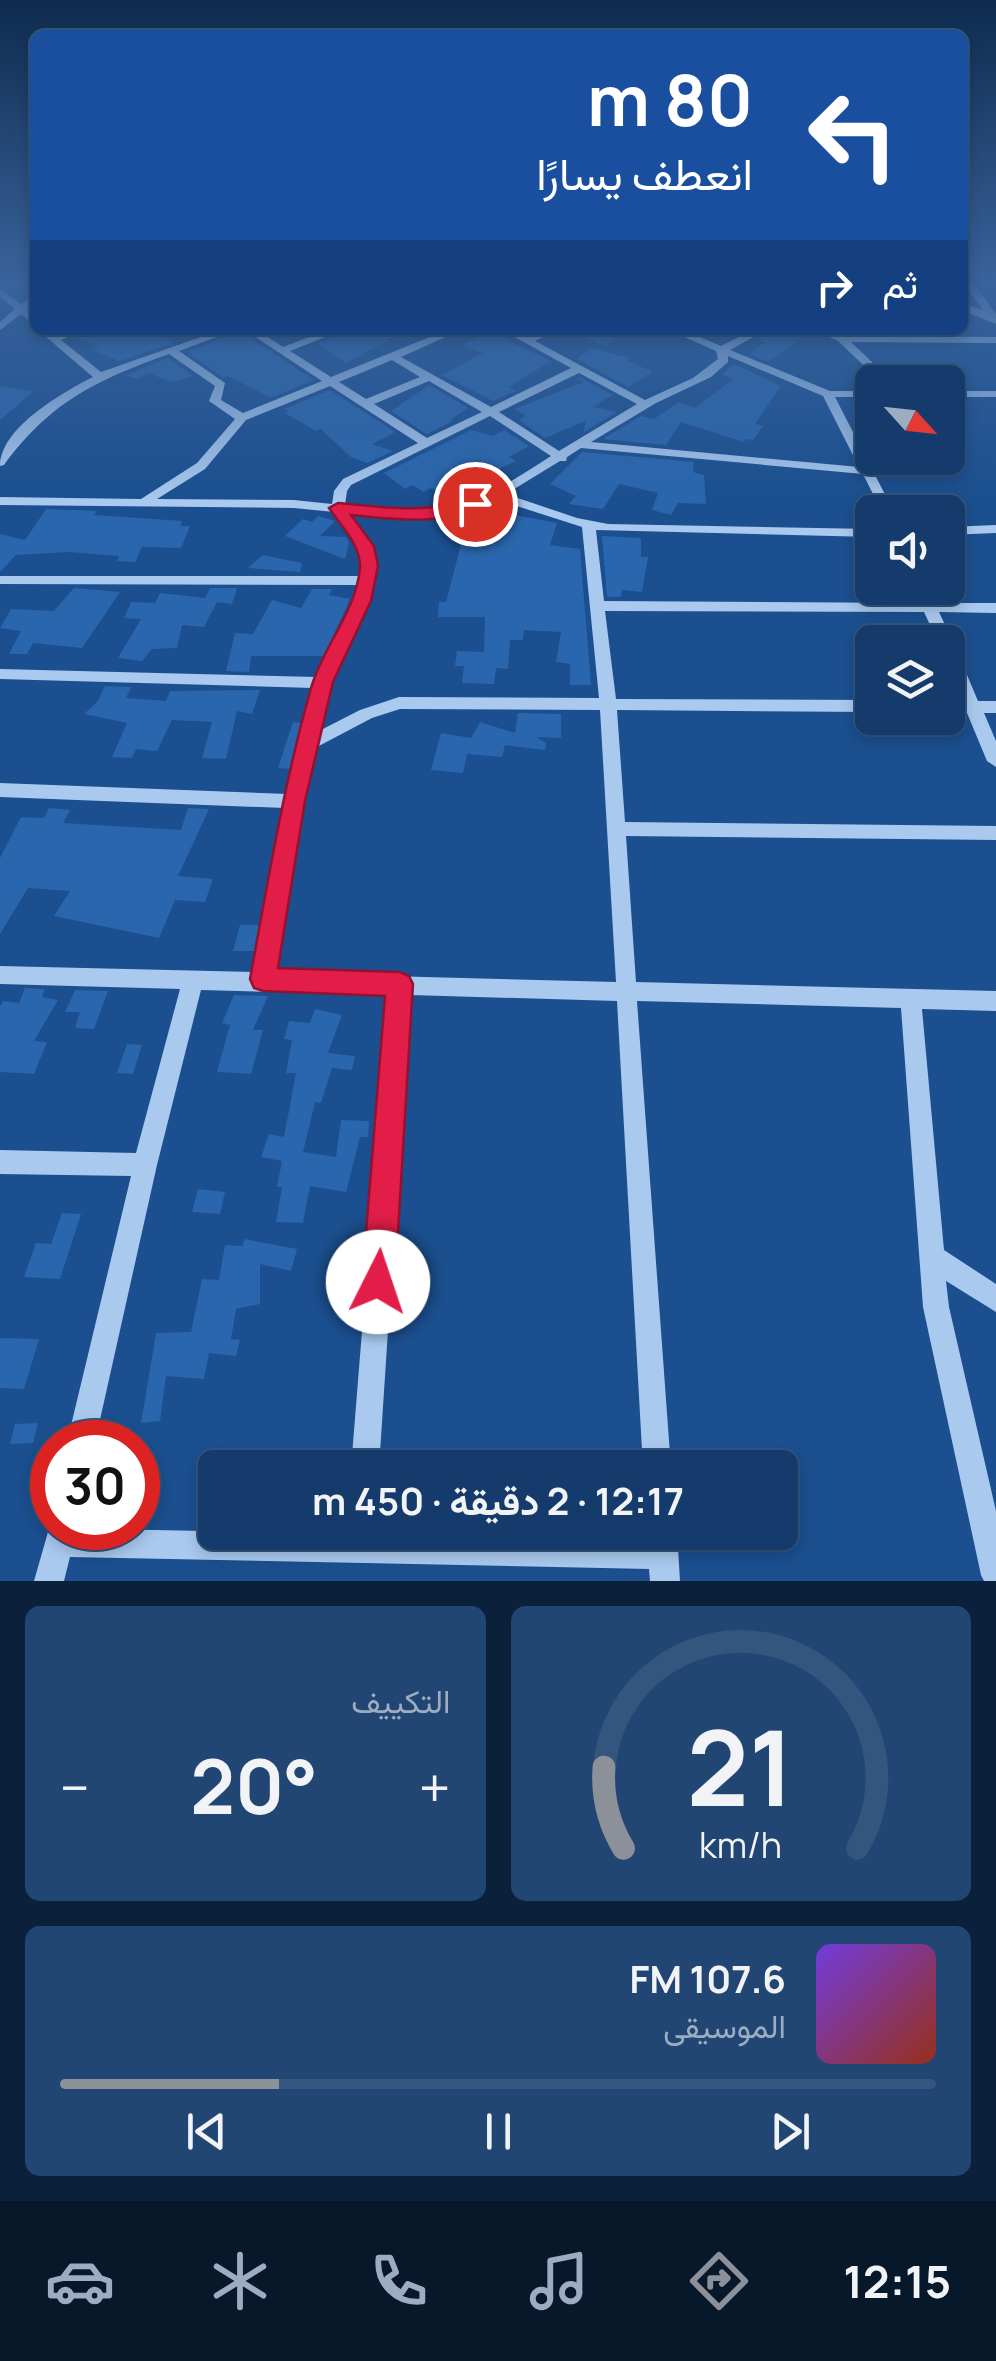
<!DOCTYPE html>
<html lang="ar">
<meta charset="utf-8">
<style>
body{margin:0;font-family:Manrope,Vazirmatn,sans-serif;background:#214673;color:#f1f3f6;direction:rtl;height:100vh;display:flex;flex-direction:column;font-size:38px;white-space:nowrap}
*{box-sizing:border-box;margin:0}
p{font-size:32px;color:#9dadc1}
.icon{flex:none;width:55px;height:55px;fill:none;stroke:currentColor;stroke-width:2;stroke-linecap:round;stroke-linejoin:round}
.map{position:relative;height:1581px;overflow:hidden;direction:ltr}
.details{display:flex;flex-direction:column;gap:25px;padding:25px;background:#0b203b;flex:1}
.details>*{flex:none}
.top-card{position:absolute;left:30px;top:30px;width:938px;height:305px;border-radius:15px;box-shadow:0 5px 15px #0003,0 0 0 2px #33557e;direction:rtl;background:#1a4fa0;color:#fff;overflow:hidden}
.needle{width:65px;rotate:117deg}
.tools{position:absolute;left:855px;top:365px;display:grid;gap:20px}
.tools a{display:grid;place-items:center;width:110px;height:110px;border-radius:15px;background:#143b6b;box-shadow:0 5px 15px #0003,0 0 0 2px #33557e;font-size:50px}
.speed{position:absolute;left:30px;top:1420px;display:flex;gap:20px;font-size:50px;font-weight:700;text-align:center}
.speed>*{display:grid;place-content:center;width:130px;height:130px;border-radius:50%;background:#143b6b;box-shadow:0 5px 15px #0003,0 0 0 2px #33557e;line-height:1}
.speed .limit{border:15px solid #d22;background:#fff;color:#111}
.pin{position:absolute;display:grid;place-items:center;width:85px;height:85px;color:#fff;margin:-42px;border:5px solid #fff;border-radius:50%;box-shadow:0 2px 10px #0007}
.me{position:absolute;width:110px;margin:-55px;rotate:4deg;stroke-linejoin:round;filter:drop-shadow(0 0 8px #0008)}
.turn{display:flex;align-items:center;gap:35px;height:210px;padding:0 50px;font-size:45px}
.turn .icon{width:130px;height:130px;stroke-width:2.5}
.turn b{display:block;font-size:70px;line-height:85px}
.then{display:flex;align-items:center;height:95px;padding:0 50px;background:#0003;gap:20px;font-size:38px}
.big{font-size:75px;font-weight:700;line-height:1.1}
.details .tile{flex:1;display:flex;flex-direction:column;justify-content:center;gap:15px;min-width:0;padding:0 35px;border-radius:15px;background:#214673}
.details .dial{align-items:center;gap:0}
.dial svg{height:260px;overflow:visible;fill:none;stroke:#33557e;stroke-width:7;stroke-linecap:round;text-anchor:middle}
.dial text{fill:#f1f3f6;stroke:none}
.song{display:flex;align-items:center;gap:30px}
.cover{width:120px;height:120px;border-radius:15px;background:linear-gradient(135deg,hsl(260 70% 55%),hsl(10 70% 35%))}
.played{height:10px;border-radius:5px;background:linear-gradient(90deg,#8c9099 25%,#33557e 25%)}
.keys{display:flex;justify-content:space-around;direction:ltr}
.heat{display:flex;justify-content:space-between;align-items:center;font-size:55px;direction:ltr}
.details .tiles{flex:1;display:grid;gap:25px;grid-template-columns:1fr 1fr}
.tile:last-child{grid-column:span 2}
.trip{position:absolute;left:198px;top:1450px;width:600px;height:100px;border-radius:15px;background:#143b6b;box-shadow:0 5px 15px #0003,0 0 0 2px #33557e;font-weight:700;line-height:100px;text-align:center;direction:rtl}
.dock{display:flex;height:160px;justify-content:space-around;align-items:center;background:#08182b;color:#9dadc1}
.dock .icon{width:70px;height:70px}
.dock .selected{color:#8c9099}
.dock b{font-size:45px;color:#f1f3f6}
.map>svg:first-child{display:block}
</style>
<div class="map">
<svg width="996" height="1581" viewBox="0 0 996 1581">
<rect width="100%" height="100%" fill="#1b4f8f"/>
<path fill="#2a66ad" d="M 88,330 L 155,330 L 172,343 L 120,361 L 92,350 L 99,346 L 76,338 Z
M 241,330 L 243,333 L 314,380 L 271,398 L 228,376 L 224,378 L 187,352 Z
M 347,330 L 407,330 L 346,363 L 318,344 Z
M 566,330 L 628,330 L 605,346 Z
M 770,330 L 811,330 L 768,362 L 750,354 L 765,342 L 757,339 Z
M 488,331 L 551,361 L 509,387 L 516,391 L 493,401 L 442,375 L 483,353 L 463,345 Z
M 591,348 L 630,358 L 628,361 L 653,372 L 628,387 L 577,359 Z
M 168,358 L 193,376 L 171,382 L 149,373 L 137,379 L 126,375 Z
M 734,364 L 781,386 L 755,424 L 763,426 L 753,440 L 746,439 L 744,442 L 681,422 L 666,445 L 603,439 L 641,416 L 654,419 L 679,402 L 694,408 L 734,379 L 722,375 Z
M 579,377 L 613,395 L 593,407 L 617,412 L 584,432 L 585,421 L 545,438 L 519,420 L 526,416 L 514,409 L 584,382 L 576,379 Z
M 429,385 L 468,408 L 450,420 L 453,421 L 427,434 L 391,411 Z
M 0,386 L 34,391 L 0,420 Z
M 330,390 L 395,432 L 372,444 L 393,451 L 367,463 L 351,457 L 321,429 L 316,431 L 285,413 L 288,411 L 284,409 Z
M 471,430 L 493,436 L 504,430 L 529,446 L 509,457 L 516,461 L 467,483 L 460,479 L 440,492 L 430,488 L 424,492 L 412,485 L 405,489 L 384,473 Z
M 582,452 L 694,462 L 693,472 L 704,475 L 706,504 L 678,503 L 671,515 L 652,510 L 658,493 L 619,484 L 603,509 L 569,504 L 576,496 L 550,484 Z
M 495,503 L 519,511 L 515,515 L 557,523 L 550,545 L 580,549 L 591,685 L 570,685 L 570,664 L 556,662 L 561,632 L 524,630 L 523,640 L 510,640 L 508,669 L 496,668 L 494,684 L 462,683 L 464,666 L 455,666 L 457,651 L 484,652 L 485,617 L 438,617 L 439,602 L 446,602 L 463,537 L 488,511 L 482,509 Z
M 46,509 L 97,511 L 94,515 L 182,521 L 180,526 L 190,526 L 181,548 L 142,547 L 135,562 L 117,561 L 119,556 L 68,552 L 16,555 L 0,572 L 0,534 L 25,540 Z
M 318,516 L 335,521 L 320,536 L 346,537 L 349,542 L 345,559 L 285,536 L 303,519 L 312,522 Z
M 602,536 L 641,538 L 641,557 L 648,557 L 642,592 L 622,590 L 621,597 L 607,597 Z
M 263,555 L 302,563 L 300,572 L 248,568 Z
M 74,588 L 120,592 L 82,648 L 33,643 L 27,654 L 9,654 L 21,631 L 0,628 L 11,609 L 54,611 Z
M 210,588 L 237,588 L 232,604 L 217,602 L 204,627 L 182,625 L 177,648 L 152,649 L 142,661 L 118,658 L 141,619 L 124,618 L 131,602 L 155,603 L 160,593 L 205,598 Z
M 312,589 L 332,589 L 329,595 L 350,599 L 324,656 L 251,656 L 249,672 L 226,671 L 235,633 L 253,634 L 272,600 L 301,608 Z
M 105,686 L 131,687 L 126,698 L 166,701 L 170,691 L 260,690 L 252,714 L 237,711 L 226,759 L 202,758 L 212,722 L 172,720 L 157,751 L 136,749 L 132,758 L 112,757 L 127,723 L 84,714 L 97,702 Z
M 518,713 L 561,714 L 561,738 L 536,737 L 546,743 L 545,750 L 505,745 L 502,757 L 467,754 L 463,773 L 431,770 L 441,733 L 471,738 L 480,722 L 515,733 Z
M 293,722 L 301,723 L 290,769 L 278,768 Z
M 49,808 L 70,810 L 63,823 L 181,830 L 188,808 L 209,809 L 178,876 L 213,879 L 205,902 L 175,900 L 159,938 L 54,916 L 70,891 L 28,888 L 0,934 L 0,858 L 21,817 L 44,818 Z
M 240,925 L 259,925 L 254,951 L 233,951 Z
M 25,988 L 45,989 L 42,997 L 58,1000 L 34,1041 L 47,1042 L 34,1074 L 0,1072 L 0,1007 L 3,1001 L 19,1003 Z
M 75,990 L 108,991 L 94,1029 L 75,1028 L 80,1012 L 65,1012 Z
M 234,995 L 268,996 L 253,1030 L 263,1030 L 251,1074 L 217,1072 L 230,1025 L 222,1023 Z
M 315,1009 L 342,1015 L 328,1053 L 355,1056 L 352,1070 L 332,1068 L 321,1103 L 315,1102 L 303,1152 L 336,1157 L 341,1120 L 369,1121 L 368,1137 L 360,1137 L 346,1192 L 310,1186 L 303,1223 L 276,1222 L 282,1187 L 277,1187 L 282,1161 L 261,1157 L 269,1134 L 284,1137 L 296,1073 L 286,1073 L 292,1040 L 284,1039 L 289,1021 L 310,1023 Z
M 127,1044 L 142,1045 L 133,1074 L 117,1073 Z
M 198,1189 L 225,1192 L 220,1214 L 192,1212 Z
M 62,1213 L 81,1214 L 60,1279 L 24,1277 L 36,1243 L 51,1244 Z
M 244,1239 L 297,1249 L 291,1271 L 260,1264 L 260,1304 L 236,1309 L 231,1339 L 240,1340 L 236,1356 L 209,1353 L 204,1379 L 166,1376 L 160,1421 L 141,1423 L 156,1333 L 191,1332 L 202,1279 L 219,1280 L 225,1245 L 243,1246 Z
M 0,1338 L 39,1339 L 24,1389 L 0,1388 Z
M 38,1423 L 33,1443 L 10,1444 L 15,1424 Z"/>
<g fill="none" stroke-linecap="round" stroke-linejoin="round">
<path fill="#a9c9ee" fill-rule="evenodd" d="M 962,280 L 971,280 L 996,314 L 996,324 L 962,310 L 962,303 L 983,310 Z
M 0,289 L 21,304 L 35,294 L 35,302 L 27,309 L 35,316 L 35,324 L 21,314 L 0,330 L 0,322 L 15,309 L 0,297 Z
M 38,330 L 49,330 L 55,335 L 69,330 L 85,330 L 61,340 L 101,372 L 221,330 L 236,330 L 179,351 L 225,383 L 221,400 L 243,413 L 322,381 L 245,330 L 257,330 L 283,347 L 328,330 L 343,330 L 290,351 L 331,377 L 447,330 L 461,330 L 401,357 L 491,407 L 571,368 L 502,330 L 515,330 L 527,337 L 543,330 L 557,330 L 535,341 L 645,400 L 693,378 L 718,359 L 716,351 L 669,330 L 683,330 L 721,346 L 753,330 L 766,330 L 730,350 L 830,391 L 872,391 L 872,397 L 835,397 L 894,512 L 882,512 L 863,474 L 581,448 L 567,457 L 566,461 L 560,461 L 506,494 L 577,518 L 608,524 L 872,529 L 872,537 L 596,530 L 604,601 L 920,603 L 914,588 L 928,588 L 935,603 L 996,603 L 996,613 L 939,612 L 953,642 L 951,645 L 956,649 L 978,701 L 996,701 L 996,713 L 984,713 L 996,741 L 996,767 L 987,761 L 967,713 L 948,713 L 948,701 L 962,701 L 948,666 L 948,642 L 938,642 L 924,612 L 605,611 L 616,699 L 872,700 L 872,712 L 617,710 L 625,822 L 996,826 L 996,840 L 626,836 L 636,982 L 996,991 L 996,1011 L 922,1009 L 944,1250 L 996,1284 L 996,1312 L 946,1281 L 949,1307 L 996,1511 L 996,1581 L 984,1581 L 981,1575 L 923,1307 L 901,1008 L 637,1001 L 671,1468 L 643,1468 L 617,1001 L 410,995 L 379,1468 L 351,1468 L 389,995 L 201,990 L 157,1165 L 95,1442 L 67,1442 L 131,1176 L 0,1174 L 0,1150 L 136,1153 L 180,989 L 0,984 L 0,966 L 254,972 L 285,808 L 0,797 L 0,783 L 288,794 L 313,688 L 0,679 L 0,669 L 317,677 L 349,616 L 359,585 L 0,584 L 0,576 L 361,576 C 364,548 348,535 334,512 L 294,508 L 0,505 L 0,497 L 141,499 L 197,463 L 235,419 L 209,401 L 215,386 L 169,354 C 97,380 51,401 4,465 L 0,466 C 0,428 63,392 93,377 ZM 728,356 L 823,396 L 859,467 L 591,442 L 656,403 L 711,377 L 728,362 ZM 392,360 L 420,377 L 366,399 L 339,382 ZM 579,373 L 637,404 L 559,451 L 499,412 ZM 429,381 L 482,412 L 427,438 L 374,404 ZM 330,386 L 418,443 L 343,479 L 334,491 L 332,504 L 294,500 L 157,499 L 205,469 L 246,420 ZM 490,416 L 551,456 C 513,480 470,511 423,512 C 398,512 371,507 345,505 L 347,491 L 351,485 ZM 495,499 L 582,527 L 599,698 L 399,697 L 360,710 L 319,731 C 323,711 327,689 335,670 C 350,634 386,594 374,552 C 370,537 357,526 348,513 L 423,520 L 460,515 ZM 400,709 L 600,710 L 616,982 L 274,973 L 315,748 L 372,718 Z
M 815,330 L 829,330 L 843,336 L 996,337 L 996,343 L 851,342 L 893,382 L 881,382 L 838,341 Z
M 948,391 L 996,391 L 996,397 L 948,397 Z
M 996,525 L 996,533 L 948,535 L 948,527 Z
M 52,1518 L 52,1528 L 648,1540 L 648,1532 L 677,1532 L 680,1581 L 650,1581 L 649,1569 L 70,1557 L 64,1581 L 34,1581 Z"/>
</g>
<linearGradient id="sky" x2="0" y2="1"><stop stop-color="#0f2b4f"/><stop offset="0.56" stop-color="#39639b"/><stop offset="1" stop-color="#39639b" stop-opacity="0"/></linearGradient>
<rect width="996" height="501" fill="url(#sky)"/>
<path fill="#e11d48" stroke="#92132f" stroke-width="2.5" d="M 475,498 L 483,504 L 481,507 C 438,526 396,519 351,515 L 374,546 L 378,566 L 371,601 L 333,682 L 305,801 L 278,968 L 400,972 L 409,976 L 413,984 L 395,1282 L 390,1293 L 378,1298 L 367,1293 L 362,1282 L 385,996 L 263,991 L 254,988 L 250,979 C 268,881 284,783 311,688 C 323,646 356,612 360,568 C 361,545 341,526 329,508 L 338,503 C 392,508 422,514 475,498 Z"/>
</svg>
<div class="tools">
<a><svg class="needle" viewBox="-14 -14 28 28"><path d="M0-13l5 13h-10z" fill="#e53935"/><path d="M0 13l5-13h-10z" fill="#9dadc1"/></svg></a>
<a><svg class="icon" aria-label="sound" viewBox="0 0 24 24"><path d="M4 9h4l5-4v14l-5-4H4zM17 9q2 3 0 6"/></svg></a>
<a><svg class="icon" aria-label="layers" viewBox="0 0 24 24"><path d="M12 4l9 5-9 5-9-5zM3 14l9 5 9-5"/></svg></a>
</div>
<div class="speed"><div class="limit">30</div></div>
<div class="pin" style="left:475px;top:504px;background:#d93025"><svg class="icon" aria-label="arrive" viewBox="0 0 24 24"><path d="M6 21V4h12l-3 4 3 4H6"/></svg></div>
<svg class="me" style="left:378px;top:1282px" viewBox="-20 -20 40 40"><circle r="19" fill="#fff"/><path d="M0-13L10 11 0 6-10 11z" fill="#e11d48"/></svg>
<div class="trip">12:17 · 2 دقيقة · 450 m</div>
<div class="top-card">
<div class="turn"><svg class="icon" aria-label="left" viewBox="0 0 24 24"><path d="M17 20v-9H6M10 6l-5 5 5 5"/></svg><div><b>80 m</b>انعطف يسارًا</div></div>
<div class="then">ثم<svg class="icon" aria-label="right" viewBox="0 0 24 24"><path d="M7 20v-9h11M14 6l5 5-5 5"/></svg></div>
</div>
</div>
<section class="details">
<div class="tiles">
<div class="tile dial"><svg viewBox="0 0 100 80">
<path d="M14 69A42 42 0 1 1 86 69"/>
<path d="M14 69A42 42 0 0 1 8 44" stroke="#8c9099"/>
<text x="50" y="56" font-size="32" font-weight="700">21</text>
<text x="50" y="72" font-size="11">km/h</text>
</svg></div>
<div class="tile"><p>التكييف</p>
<div class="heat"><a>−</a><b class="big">20°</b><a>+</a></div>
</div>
<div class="tile">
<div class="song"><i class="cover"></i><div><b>107.6 FM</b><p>الموسيقى</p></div></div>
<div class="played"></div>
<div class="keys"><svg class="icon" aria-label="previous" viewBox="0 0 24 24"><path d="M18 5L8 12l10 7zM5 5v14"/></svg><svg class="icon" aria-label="pause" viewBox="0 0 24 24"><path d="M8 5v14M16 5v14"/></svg><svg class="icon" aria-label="next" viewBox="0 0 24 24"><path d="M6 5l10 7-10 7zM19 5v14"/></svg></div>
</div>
</div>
</section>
<nav class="dock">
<b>12:15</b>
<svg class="icon selected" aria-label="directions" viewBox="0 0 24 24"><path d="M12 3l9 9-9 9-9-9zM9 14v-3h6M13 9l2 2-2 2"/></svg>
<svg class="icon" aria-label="music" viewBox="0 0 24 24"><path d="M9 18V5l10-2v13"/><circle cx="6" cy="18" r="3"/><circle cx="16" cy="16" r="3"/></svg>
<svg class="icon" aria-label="phone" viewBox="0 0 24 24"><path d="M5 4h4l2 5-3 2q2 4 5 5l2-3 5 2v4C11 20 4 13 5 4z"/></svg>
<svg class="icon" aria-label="climate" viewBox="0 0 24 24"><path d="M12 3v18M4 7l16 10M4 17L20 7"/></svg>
<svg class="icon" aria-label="car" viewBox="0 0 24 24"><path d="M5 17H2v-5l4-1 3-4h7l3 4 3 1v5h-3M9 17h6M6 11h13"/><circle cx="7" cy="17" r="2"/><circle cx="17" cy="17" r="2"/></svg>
</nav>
